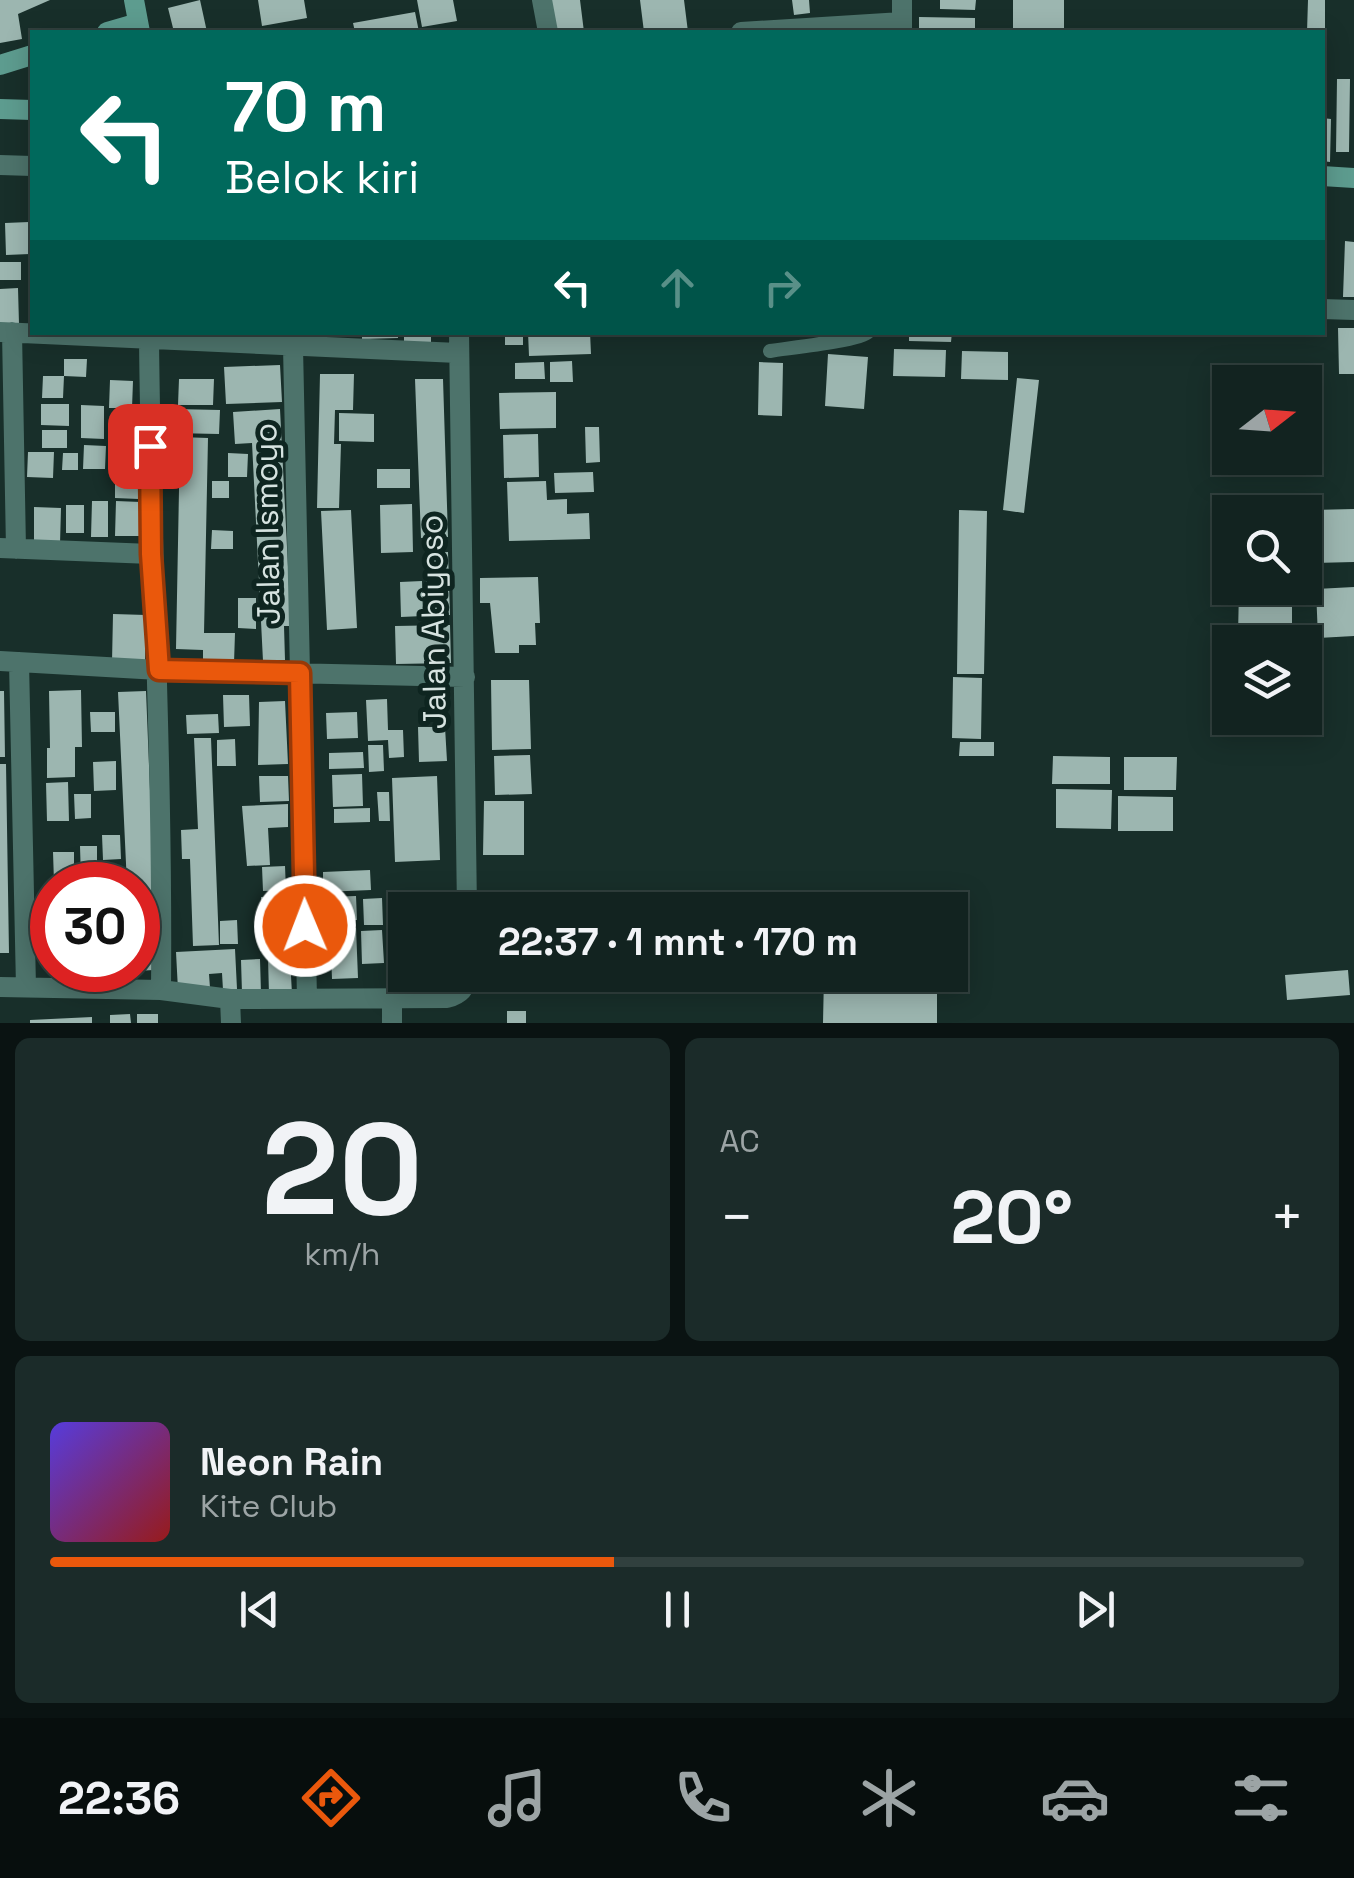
<!DOCTYPE html>
<html lang="id">
<meta charset="utf-8">
<style>
body{margin:0;font-family:"Space Grotesk",sans-serif;background:#1b2b29;color:#f1f3f6;height:100vh;display:flex;flex-direction:column;font-size:38px;white-space:nowrap}
*{box-sizing:border-box;margin:0}
p{font-size:32px;color:#9ca4a5}
.icon{flex:none;width:55px;height:55px;fill:none;stroke:currentColor;stroke-width:2;stroke-linecap:round;stroke-linejoin:round}
.map{position:relative;height:1023px;overflow:hidden}
.panel{display:flex;flex-direction:column;gap:15px;padding:15px;background:#0a1312;flex:1}
.panel>*{flex:none}
.guide{position:absolute;left:30px;top:30px;width:1295px;height:305px;border-radius:0px;box-shadow:0 5px 25px #0003,0 0 0 2px #31403e;background:#00695c;color:#fff;overflow:hidden}
.needle{width:65px;rotate:73deg}
.fabs{position:absolute;left:1212px;top:365px;display:grid;gap:20px}
.fabs a{display:grid;place-items:center;width:110px;height:110px;border-radius:0px;background:#122320;box-shadow:0 5px 25px #0003,0 0 0 2px #31403e;font-size:50px}
.speed{position:absolute;left:30px;top:862px;display:flex;gap:20px;font-size:50px;font-weight:700;text-align:center}
.speed>*{display:grid;place-content:center;width:130px;height:130px;border-radius:50%;background:#122320;box-shadow:0 5px 25px #0003,0 0 0 2px #31403e;line-height:1}
.speed .limit{border:15px solid #d22;background:#fff;color:#111}
.pin{position:absolute;display:grid;place-items:center;width:85px;height:85px;color:#fff;margin:-42px;border-radius:20px;box-shadow:0 5px 15px #0006}
.me{position:absolute;width:110px;margin:-55px;rotate:359deg;stroke-linejoin:round;filter:drop-shadow(0 0 8px #0008)}
.turn{display:flex;align-items:center;gap:35px;height:210px;padding:0 30px;font-size:45px}
.turn .icon{width:130px;height:130px;stroke-width:2.5}
.turn b{display:block;font-size:70px;line-height:85px}
.lanes{display:flex;align-items:center;height:95px;padding:0 30px;background:#0003;justify-content:center;gap:50px;direction:ltr}
.lanes .off{opacity:.35}
.big{font-size:75px;font-weight:700;line-height:1.1}
.panel .card{flex:1;display:flex;flex-direction:column;justify-content:center;gap:15px;min-width:0;padding:0 35px;border-radius:15px;background:#1b2b29}
.panel .dial{align-items:center;gap:0}
.dial b{font-size:130px;line-height:1}
.song{display:flex;align-items:center;gap:30px}
.cover{width:120px;height:120px;border-radius:15px;background:linear-gradient(135deg,hsl(250 70% 55%),hsl(0 70% 35%))}
.played{height:10px;border-radius:5px;background:linear-gradient(90deg,#ea580c 45%,#31403e 45%)}
.keys{display:flex;justify-content:space-around;direction:ltr}
.heat{display:flex;justify-content:space-between;align-items:center;font-size:55px;direction:ltr}
.panel .tiles{flex:1;display:grid;gap:15px;grid-template-columns:1fr 1fr}
.card:last-child{grid-column:span 2}
.trip{position:absolute;left:388px;top:892px;width:580px;height:100px;border-radius:0px;background:#122320;box-shadow:0 5px 25px #0003,0 0 0 2px #31403e;font-weight:700;line-height:100px;text-align:center}
.dock{display:flex;height:160px;justify-content:space-around;align-items:center;background:#070e0d;color:#9ca4a5}
.dock .icon{width:70px;height:70px}
.dock .active{color:#ea580c}
.dock b{font-size:45px;color:#f1f3f6}
.map>svg:first-child{display:block}
</style>
<div class="map">
<svg width="1354" height="1023" viewBox="0 0 1354 1023">
<rect width="100%" height="100%" fill="#182f2a"/>
<path fill="#9cb6b0" d="M 0,0 L 50,0 L 18,14 L 22,39 L 0,43 Z
M 200,0 L 207,32 L 174,32 L 168,8 Z
M 258,0 L 304,0 L 307,18 L 262,26 Z
M 417,0 L 453,0 L 457,21 L 422,27 Z
M 549,0 L 580,0 L 584,32 L 552,32 Z
M 640,0 L 684,0 L 688,32 L 644,32 Z
M 792,0 L 809,0 L 810,13 L 794,15 Z
M 940,0 L 976,0 L 975,10 L 940,9 Z
M 1013,0 L 1064,0 L 1064,32 L 1013,32 Z
M 1308,0 L 1325,0 L 1325,32 L 1307,32 Z
M 415,12 L 419,32 L 355,32 L 353,23 Z
M 919,17 L 975,18 L 975,32 L 919,32 Z
M 1337,79 L 1350,79 L 1349,152 L 1336,152 Z
M 1322,118 L 1331,119 L 1330,162 L 1322,161 Z
M 29,222 L 30,254 L 6,255 L 5,223 Z
M 1345,241 L 1354,242 L 1354,297 L 1343,297 Z
M 0,262 L 21,262 L 21,280 L 0,280 Z
M 18,288 L 19,324 L 0,324 L 0,289 Z
M 1338,328 L 1354,328 L 1354,374 L 1339,374 Z
M 362,332 L 398,332 L 398,338 L 362,339 Z
M 404,332 L 431,332 L 431,344 L 404,344 Z
M 505,332 L 523,332 L 523,345 L 505,345 Z
M 528,332 L 590,332 L 591,354 L 529,356 Z
M 909,332 L 952,332 L 951,342 L 909,341 Z
M 894,349 L 946,350 L 945,377 L 893,376 Z
M 962,351 L 1008,352 L 1008,380 L 961,379 Z
M 828,354 L 868,357 L 864,409 L 825,406 Z
M 64,359 L 87,359 L 86,377 L 64,376 Z
M 572,361 L 573,382 L 550,382 L 550,362 Z
M 544,362 L 545,379 L 515,379 L 515,363 Z
M 759,362 L 783,363 L 782,416 L 758,415 Z
M 280,365 L 282,402 L 226,404 L 224,367 Z
M 320,374 L 354,374 L 353,410 L 335,410 L 334,444 L 341,444 L 339,508 L 317,508 Z
M 43,376 L 64,376 L 63,398 L 42,398 Z
M 1017,378 L 1039,380 L 1024,513 L 1003,510 Z
M 179,379 L 214,379 L 213,405 L 178,405 Z
M 415,379 L 443,379 L 448,537 L 421,538 Z
M 110,380 L 133,381 L 132,408 L 109,408 Z
M 556,392 L 556,428 L 500,429 L 499,393 Z
M 41,404 L 69,404 L 69,426 L 41,425 Z
M 81,405 L 104,406 L 104,439 L 81,438 Z
M 173,409 L 220,410 L 219,434 L 172,433 Z
M 280,409 L 291,626 L 284,626 L 285,660 L 263,661 L 252,443 L 235,444 L 233,412 Z
M 339,413 L 374,414 L 374,442 L 339,441 Z
M 585,427 L 599,427 L 600,462 L 586,463 Z
M 42,430 L 67,430 L 67,448 L 42,448 Z
M 538,434 L 539,477 L 504,478 L 503,435 Z
M 180,437 L 208,438 L 204,633 L 235,633 L 234,663 L 203,663 L 203,650 L 176,649 Z
M 115,442 L 136,442 L 135,470 L 114,470 Z
M 84,445 L 106,446 L 105,469 L 83,469 Z
M 28,452 L 54,452 L 53,478 L 27,477 Z
M 63,453 L 78,453 L 78,470 L 62,470 Z
M 228,453 L 248,454 L 247,477 L 228,477 Z
M 377,469 L 410,469 L 410,488 L 377,488 Z
M 593,472 L 594,492 L 555,493 L 554,473 Z
M 115,475 L 140,476 L 139,499 L 115,498 Z
M 212,481 L 229,481 L 229,498 L 212,498 Z
M 546,481 L 547,500 L 567,499 L 567,514 L 589,513 L 590,539 L 509,541 L 507,482 Z
M 92,501 L 108,501 L 108,537 L 91,537 Z
M 116,501 L 141,502 L 141,536 L 115,536 Z
M 412,504 L 413,552 L 381,553 L 380,505 Z
M 66,505 L 84,505 L 84,533 L 66,533 Z
M 34,507 L 61,508 L 60,544 L 34,543 Z
M 1354,509 L 1354,562 L 1314,563 L 1312,510 Z
M 351,510 L 357,628 L 327,630 L 321,511 Z
M 959,510 L 987,511 L 984,674 L 957,674 Z
M 212,530 L 233,531 L 233,549 L 211,549 Z
M 448,552 L 450,615 L 427,616 L 425,553 Z
M 538,577 L 540,623 L 535,623 L 536,645 L 519,645 L 519,653 L 495,653 L 490,603 L 480,603 L 480,578 Z
M 422,581 L 423,616 L 401,617 L 400,582 Z
M 1354,587 L 1354,636 L 1318,638 L 1316,589 Z
M 1239,588 L 1292,588 L 1292,637 L 1238,636 Z
M 238,598 L 256,598 L 256,629 L 238,628 Z
M 113,614 L 146,615 L 145,663 L 112,662 Z
M 450,625 L 451,663 L 396,664 L 395,626 Z
M 953,677 L 982,678 L 981,739 L 952,738 Z
M 491,680 L 529,680 L 531,749 L 492,750 Z
M 81,690 L 82,747 L 75,747 L 75,777 L 47,778 L 47,748 L 50,748 L 49,691 Z
M 0,691 L 4,691 L 5,757 L 0,757 Z
M 146,691 L 155,915 L 138,916 L 138,885 L 127,885 L 118,692 Z
M 223,695 L 249,695 L 250,726 L 224,727 Z
M 387,699 L 388,730 L 403,730 L 404,757 L 389,758 L 388,740 L 368,741 L 366,700 Z
M 285,701 L 288,764 L 258,765 L 259,702 Z
M 90,712 L 115,712 L 115,732 L 91,732 Z
M 357,712 L 358,738 L 327,739 L 326,713 Z
M 218,714 L 219,733 L 187,734 L 186,715 Z
M 418,727 L 445,727 L 447,761 L 419,762 Z
M 194,738 L 211,738 L 219,945 L 193,946 L 190,859 L 182,859 L 181,830 L 198,829 Z
M 235,739 L 236,766 L 217,766 L 217,740 Z
M 960,742 L 994,742 L 994,756 L 959,756 Z
M 368,745 L 383,745 L 384,771 L 369,772 Z
M 363,752 L 364,768 L 329,769 L 329,753 Z
M 530,755 L 532,794 L 495,795 L 494,756 Z
M 1053,756 L 1110,757 L 1110,784 L 1052,784 Z
M 1124,757 L 1177,757 L 1176,790 L 1124,790 Z
M 116,761 L 116,790 L 94,791 L 93,762 Z
M 0,764 L 6,764 L 9,953 L 0,953 Z
M 362,774 L 363,806 L 333,807 L 332,775 Z
M 259,776 L 288,776 L 289,801 L 260,802 Z
M 437,776 L 440,860 L 395,862 L 392,778 Z
M 68,782 L 69,821 L 47,821 L 46,783 Z
M 1056,789 L 1112,790 L 1111,829 L 1056,828 Z
M 377,792 L 389,792 L 390,821 L 379,821 Z
M 74,794 L 91,794 L 91,818 L 75,819 Z
M 1118,796 L 1173,797 L 1173,831 L 1118,831 Z
M 484,801 L 524,801 L 524,855 L 483,855 Z
M 288,804 L 288,827 L 268,828 L 270,865 L 247,866 L 242,806 Z
M 370,808 L 370,822 L 334,823 L 334,809 Z
M 102,835 L 120,835 L 121,859 L 103,860 Z
M 80,846 L 97,846 L 97,879 L 81,879 Z
M 53,852 L 74,852 L 74,882 L 54,882 Z
M 285,866 L 286,890 L 263,891 L 262,867 Z
M 370,870 L 371,890 L 323,892 L 323,872 Z
M 439,894 L 440,910 L 414,910 L 413,895 Z
M 289,896 L 290,924 L 262,925 L 261,897 Z
M 356,896 L 357,920 L 330,921 L 329,897 Z
M 382,898 L 383,925 L 364,925 L 363,899 Z
M 237,920 L 238,944 L 220,944 L 220,921 Z
M 155,921 L 156,940 L 138,941 L 138,922 Z
M 390,924 L 405,924 L 405,952 L 391,953 Z
M 291,927 L 292,950 L 260,951 L 259,928 Z
M 356,928 L 358,978 L 332,979 L 330,929 Z
M 382,930 L 384,963 L 362,964 L 361,931 Z
M 152,946 L 153,970 L 138,971 L 138,947 Z
M 235,949 L 237,989 L 223,990 L 222,973 L 209,974 L 210,988 L 178,990 L 176,952 Z
M 290,957 L 292,994 L 269,994 L 268,958 Z
M 260,959 L 261,993 L 242,993 L 241,960 Z
M 63,970 L 97,970 L 97,984 L 64,985 Z
M 1348,970 L 1350,995 L 1287,1000 L 1285,975 Z
M 430,975 L 460,975 L 460,987 L 430,989 Z
M 487,975 L 527,975 L 527,986 L 486,985 Z
M 937,975 L 937,1023 L 823,1023 L 824,976 Z
M 507,1011 L 526,1011 L 526,1023 L 507,1023 Z
M 130,1014 L 131,1023 L 110,1023 L 110,1015 Z
M 137,1014 L 158,1014 L 158,1023 L 137,1023 Z
M 92,1017 L 92,1023 L 30,1023 L 30,1020 Z"/>
<g fill="none" stroke-linecap="round" stroke-linejoin="round">
<path stroke="#4d736b" stroke-width="14" d="M 770,351 C 788,348 859,341 868,332"/>
<path stroke="#4d736b" stroke-width="20" d="M 542,0 L 548,32
M 902,0 L 902,32
M 741,32 L 902,22
M 0,165 L 32,166
M 1322,309 L 1354,310
M 0,332 L 458,353
M 12,332 L 16,549
M 459,332 L 467,910
M 149,338 C 151,556 163,772 161,990
M 293,347 L 307,998
M 0,548 L 151,554
M 0,661 L 159,670 L 465,677
M 19,662 L 26,987
M 0,987 L 161,990 L 230,999 L 447,998 C 461,994 465,989 468,975
M 230,999 L 231,1023
M 392,999 L 392,1023"/>
<path stroke="#5d9c8f" stroke-width="20" d="M 134,0 L 140,32
M 107,32 L 138,23
M 0,65 L 32,55
M 0,109 L 32,110
M 1322,176 L 1354,178"/>
</g>
<g fill="none" stroke-linecap="round" stroke-linejoin="round">
<g stroke="#983908" stroke-width="25">
<path id="route" d="M 150,446 L 151,554 L 159,670 L 300,673 L 305,926"/>
</g>
<use href="#route" stroke="#ea580c" stroke-width="18"/>
</g>
<g text-anchor="middle" stroke-width="10" stroke-linejoin="round" paint-order="stroke">
<g font-size="32" fill="#d6e3e0" stroke="#0e2520">
<text transform="translate(267 524) rotate(-91)" y="11">Jalan Ismoyo</text>
<text transform="translate(433 622) rotate(-91)" y="11">Jalan Abiyoso</text>
</g>
</g>
</svg>
<div class="fabs">
<a><svg class="needle" viewBox="-14 -14 28 28"><path d="M0-13l5 13h-10z" fill="#e53935"/><path d="M0 13l5-13h-10z" fill="#9ca4a5"/></svg></a>
<a><svg class="icon" aria-label="search" viewBox="0 0 24 24"><circle cx="10" cy="10" r="6"/><path d="M15 15l6 6"/></svg></a>
<a><svg class="icon" aria-label="layers" viewBox="0 0 24 24"><path d="M12 4l9 5-9 5-9-5zM3 14l9 5 9-5"/></svg></a>
</div>
<div class="speed"><div class="limit">30</div></div>
<div class="pin" style="left:150px;top:446px;background:#d93025"><svg class="icon" aria-label="arrive" viewBox="0 0 24 24"><path d="M6 21V4h12l-3 4 3 4H6"/></svg></div>
<svg class="me" style="left:305px;top:926px" viewBox="-20 -20 40 40"><circle r="17" fill="#ea580c" stroke="#fff" stroke-width="3"/><path d="M0-11L8 9 0 5-8 9z" fill="#fff"/></svg>
<div class="trip">22:37 · 1 mnt · 170 m</div>
<div class="guide">
<div class="turn"><svg class="icon" aria-label="left" viewBox="0 0 24 24"><path d="M17 20v-9H6M10 6l-5 5 5 5"/></svg><div><b>70 m</b>Belok kiri</div></div>
<div class="lanes"><svg class="icon" aria-label="left" viewBox="0 0 24 24"><path d="M17 20v-9H6M10 6l-5 5 5 5"/></svg><svg class="icon off" aria-label="ahead" viewBox="0 0 24 24"><path d="M12 20V5M6 11l6-6 6 6"/></svg><svg class="icon off" aria-label="right" viewBox="0 0 24 24"><path d="M7 20v-9h11M14 6l5 5-5 5"/></svg></div>
</div>
</div>
<section class="panel">
<div class="tiles">
<div class="card dial"><b>20</b><p>km/h</p></div>
<div class="card"><p>AC</p>
<div class="heat"><a>−</a><b class="big">20°</b><a>+</a></div>
</div>
<div class="card">
<div class="song"><i class="cover"></i><div><b>Neon Rain</b><p>Kite Club</p></div></div>
<div class="played"></div>
<div class="keys"><svg class="icon" aria-label="previous" viewBox="0 0 24 24"><path d="M18 5L8 12l10 7zM5 5v14"/></svg><svg class="icon" aria-label="pause" viewBox="0 0 24 24"><path d="M8 5v14M16 5v14"/></svg><svg class="icon" aria-label="next" viewBox="0 0 24 24"><path d="M6 5l10 7-10 7zM19 5v14"/></svg></div>
</div>
</div>
</section>
<nav class="dock">
<b>22:36</b>
<svg class="icon active" aria-label="directions" viewBox="0 0 24 24"><path d="M12 3l9 9-9 9-9-9zM9 14v-3h6M13 9l2 2-2 2"/></svg>
<svg class="icon" aria-label="music" viewBox="0 0 24 24"><path d="M9 18V5l10-2v13"/><circle cx="6" cy="18" r="3"/><circle cx="16" cy="16" r="3"/></svg>
<svg class="icon" aria-label="phone" viewBox="0 0 24 24"><path d="M5 4h4l2 5-3 2q2 4 5 5l2-3 5 2v4C11 20 4 13 5 4z"/></svg>
<svg class="icon" aria-label="climate" viewBox="0 0 24 24"><path d="M12 3v18M4 7l16 10M4 17L20 7"/></svg>
<svg class="icon" aria-label="car" viewBox="0 0 24 24"><path d="M5 17H2v-5l4-1 3-4h7l3 4 3 1v5h-3M9 17h6M6 11h13"/><circle cx="7" cy="17" r="2"/><circle cx="17" cy="17" r="2"/></svg>
<svg class="icon" aria-label="filters" viewBox="0 0 24 24"><path d="M4 7h16M4 17h16"/><circle cx="9" cy="7" r="2"/><circle cx="15" cy="17" r="2"/></svg>
</nav>
